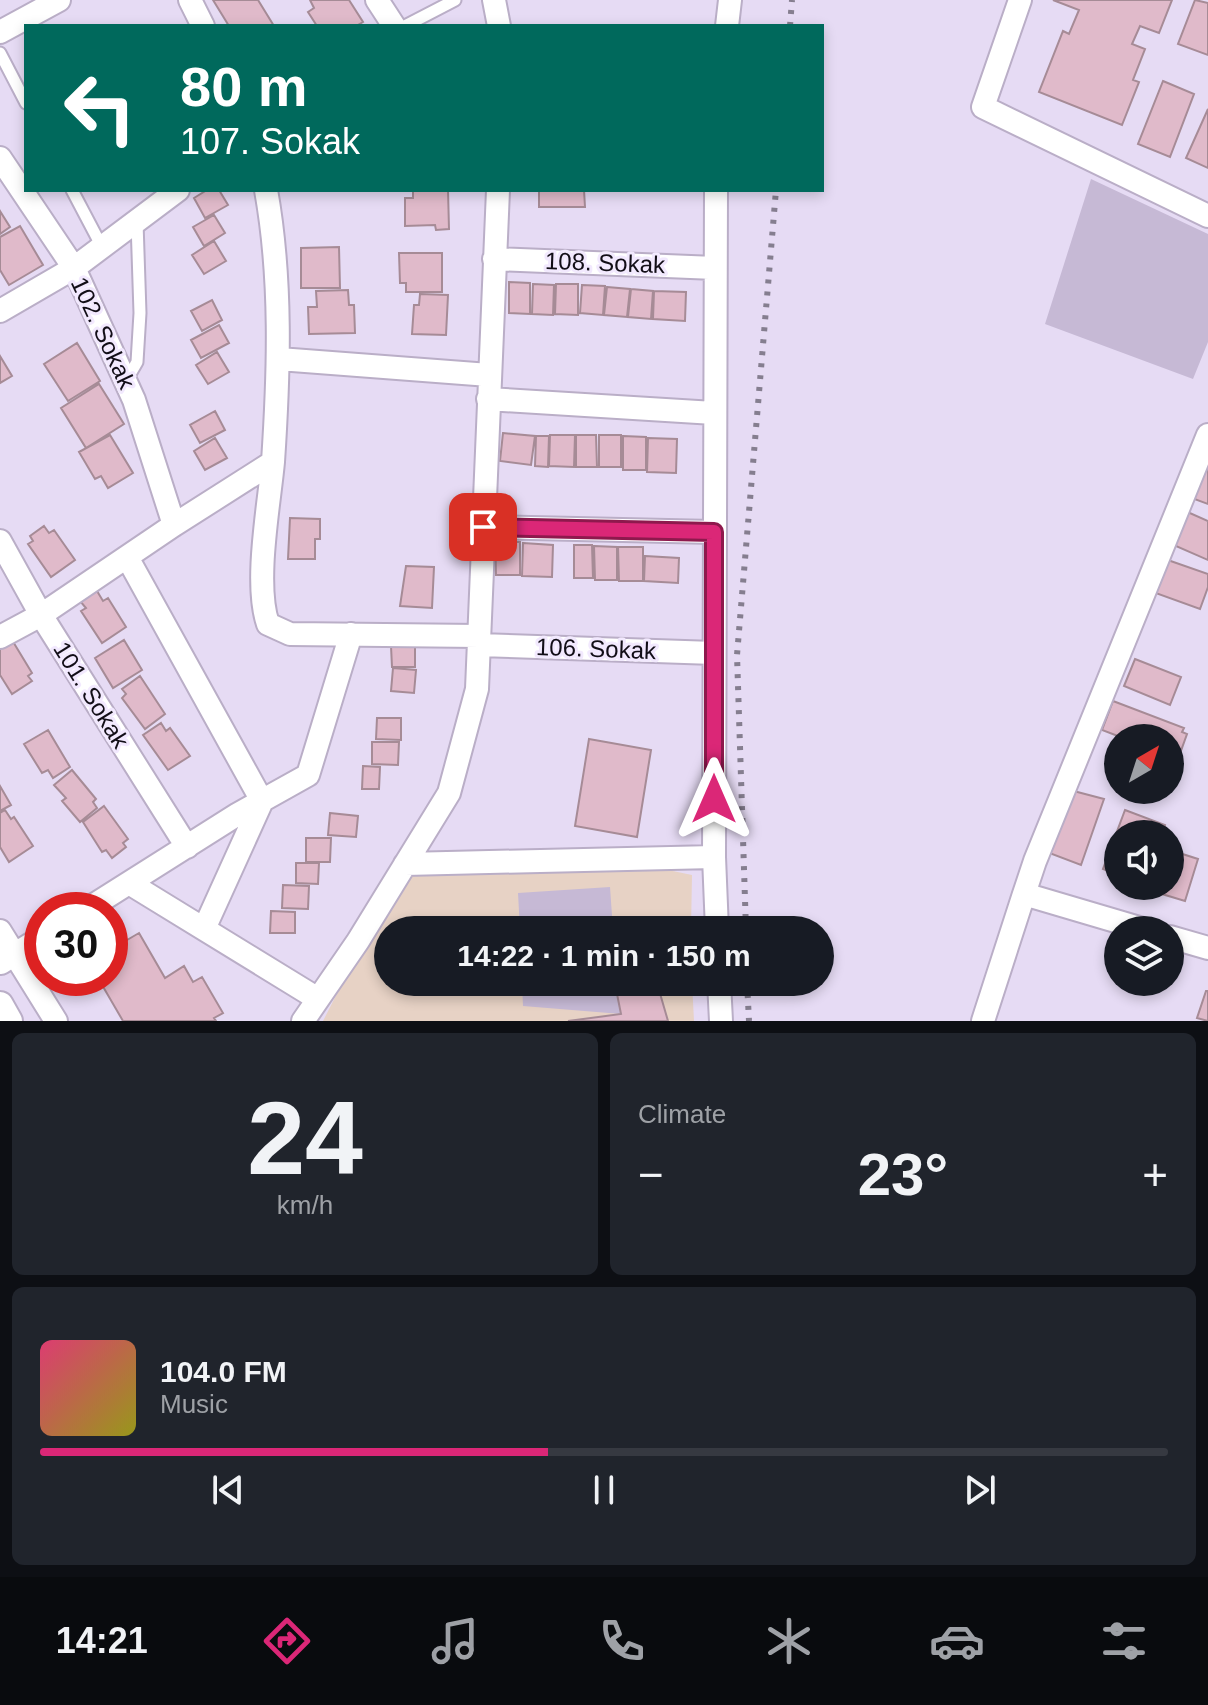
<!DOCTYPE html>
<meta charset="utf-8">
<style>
body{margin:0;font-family:Helvetica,sans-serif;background:#20242c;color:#f1f3f6;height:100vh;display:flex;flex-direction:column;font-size:30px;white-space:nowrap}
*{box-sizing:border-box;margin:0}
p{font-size:26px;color:#9ea1a6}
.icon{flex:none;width:44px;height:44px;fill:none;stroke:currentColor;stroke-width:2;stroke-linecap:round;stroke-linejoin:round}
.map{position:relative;height:1021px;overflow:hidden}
.side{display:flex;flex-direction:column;gap:12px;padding:12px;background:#0d0f14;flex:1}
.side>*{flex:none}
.guide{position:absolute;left:24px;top:24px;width:800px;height:168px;border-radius:0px;box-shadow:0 4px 12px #0003;background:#00695c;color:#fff;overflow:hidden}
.needle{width:52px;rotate:39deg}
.fabs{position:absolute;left:1104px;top:724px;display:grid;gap:16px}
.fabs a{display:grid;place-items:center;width:80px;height:80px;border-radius:50%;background:#171b24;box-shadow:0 4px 12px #0003;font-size:40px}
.speed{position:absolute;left:24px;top:892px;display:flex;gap:16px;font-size:40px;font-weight:700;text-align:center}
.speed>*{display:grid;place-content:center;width:104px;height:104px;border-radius:50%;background:#171b24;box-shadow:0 4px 12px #0003;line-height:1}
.speed .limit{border:12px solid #d22;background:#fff;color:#111}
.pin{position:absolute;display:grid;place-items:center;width:68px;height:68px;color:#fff;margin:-34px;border-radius:16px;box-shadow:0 4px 12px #0006}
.me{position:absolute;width:88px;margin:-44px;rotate:0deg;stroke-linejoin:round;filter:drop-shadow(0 0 6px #0008)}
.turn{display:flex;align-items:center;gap:28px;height:168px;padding:0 24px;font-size:36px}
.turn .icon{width:104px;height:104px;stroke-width:2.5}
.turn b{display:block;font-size:56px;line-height:68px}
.big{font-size:60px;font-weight:800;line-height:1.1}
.side .widget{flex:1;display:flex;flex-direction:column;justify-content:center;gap:12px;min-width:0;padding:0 28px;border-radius:12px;background:#20242c}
.side .dial{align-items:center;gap:0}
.dial b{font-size:104px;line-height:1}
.song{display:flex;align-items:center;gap:24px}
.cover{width:96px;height:96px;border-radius:12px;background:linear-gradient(135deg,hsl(340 70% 55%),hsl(60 70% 35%))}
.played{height:8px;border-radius:4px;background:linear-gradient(90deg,#db2777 45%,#363941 45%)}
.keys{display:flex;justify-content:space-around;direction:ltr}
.heat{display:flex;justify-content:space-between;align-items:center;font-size:44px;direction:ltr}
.side .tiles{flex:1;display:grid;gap:12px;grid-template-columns:1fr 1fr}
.widget:last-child{grid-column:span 2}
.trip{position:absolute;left:374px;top:916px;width:460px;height:80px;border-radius:40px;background:#171b24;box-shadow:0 4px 12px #0003;font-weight:800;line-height:80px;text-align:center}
.menu{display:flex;height:128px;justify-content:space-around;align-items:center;background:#090b0e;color:#9ea1a6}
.menu .icon{width:56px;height:56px}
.menu .current{color:#db2777}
.menu b{font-size:36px;color:#f1f3f6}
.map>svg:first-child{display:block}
</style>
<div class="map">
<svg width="1208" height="1021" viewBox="0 0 1208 1021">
<rect width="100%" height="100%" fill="#e6dbf4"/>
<path fill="#e7d2c5" d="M 668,870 L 692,875 L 691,930 L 388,930 L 388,982 L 692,982 L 694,1021 L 323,1021 L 349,970 L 414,872 Z"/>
<path fill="#c6b9d5" d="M 1091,179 L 1208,234 L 1208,342 L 1193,379 L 1045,324 Z
M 610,887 L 613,930 L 520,930 L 518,893 Z
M 522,982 L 617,982 L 621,1014 L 523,1006 Z"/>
<path fill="#e0baca" stroke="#a68b96" stroke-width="2" d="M 213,0 L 258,0 L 274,26 L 229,26 Z
M 349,0 L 363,22 L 356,26 L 317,26 L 308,12 L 314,8 L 310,0 Z
M 1053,0 L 1172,0 L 1159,33 L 1140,26 L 1132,44 L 1145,49 L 1133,80 L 1139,82 L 1122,125 L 1039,92 L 1063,31 L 1069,34 L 1079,10 Z
M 1195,0 L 1208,3 L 1208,55 L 1178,44 Z
M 1163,81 L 1194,94 L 1170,157 L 1138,144 Z
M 1208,109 L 1208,168 L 1186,158 Z
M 207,190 L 219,190 L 228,205 L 205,218 L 194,198 Z
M 413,190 L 448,190 L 449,229 L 436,230 L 435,225 L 405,226 L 405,198 L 413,198 Z
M 539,190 L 584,190 L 585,207 L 539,207 Z
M 0,211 L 10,227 L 0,234 Z
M 214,215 L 225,233 L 204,246 L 193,227 Z
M 20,226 L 43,265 L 9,285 L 0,270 L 0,237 Z
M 214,241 L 226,261 L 204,274 L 192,255 Z
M 339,247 L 340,288 L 301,288 L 301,248 Z
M 399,253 L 442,253 L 442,292 L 406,292 L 406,283 L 400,283 Z
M 509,282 L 530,283 L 530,314 L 509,313 Z
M 533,284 L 554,285 L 553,315 L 532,314 Z
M 556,284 L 578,284 L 578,315 L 555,314 Z
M 582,285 L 605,286 L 603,315 L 580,313 Z
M 607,287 L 630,289 L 627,317 L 604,315 Z
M 631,289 L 653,291 L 651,319 L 628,317 Z
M 348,290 L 349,305 L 354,305 L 355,333 L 309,334 L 308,307 L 317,307 L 316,291 Z
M 654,291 L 686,292 L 685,321 L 653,319 Z
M 420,294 L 448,295 L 446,335 L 412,334 L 414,305 L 419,305 Z
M 212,300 L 222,320 L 202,331 L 191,311 Z
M 219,325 L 229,343 L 201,358 L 191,340 Z
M 77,343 L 100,381 L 68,401 L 44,364 Z
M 217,352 L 229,372 L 208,384 L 196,365 Z
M 0,356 L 12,376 L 0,383 Z
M 99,384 L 124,424 L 86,448 L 61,408 Z
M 215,411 L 225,430 L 200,443 L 190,425 Z
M 503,433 L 535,436 L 531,465 L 500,461 Z
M 110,435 L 133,473 L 108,488 L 101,476 L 95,479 L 79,452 Z
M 550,435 L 575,435 L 574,467 L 549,466 Z
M 576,435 L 596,435 L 597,467 L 576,467 Z
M 599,435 L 621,435 L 621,467 L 599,467 Z
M 536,436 L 549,436 L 548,467 L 535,466 Z
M 623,436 L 646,437 L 646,470 L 623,470 Z
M 215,438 L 227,458 L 205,470 L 194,451 Z
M 648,438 L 677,439 L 676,473 L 647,472 Z
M 1208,464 L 1208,504 L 1189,497 Z
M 1183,510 L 1208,521 L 1208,560 L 1169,543 Z
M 290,518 L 320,519 L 320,539 L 315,539 L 315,559 L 288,559 Z
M 44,526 L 49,533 L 54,530 L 75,560 L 51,577 L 28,544 L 33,541 L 30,536 Z
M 495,542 L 520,542 L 520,575 L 496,575 Z
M 523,543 L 553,545 L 552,577 L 522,576 Z
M 574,545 L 592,545 L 593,578 L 574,578 Z
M 594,546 L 617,547 L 617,580 L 595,580 Z
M 618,547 L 643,547 L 643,581 L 619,581 Z
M 645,556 L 679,558 L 678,583 L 644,581 Z
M 1162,558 L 1208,574 L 1208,587 L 1200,609 L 1150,591 Z
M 406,566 L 434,567 L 432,608 L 400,606 Z
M 97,591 L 103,601 L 108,598 L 126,627 L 102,643 L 81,611 L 86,608 L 80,601 Z
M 12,640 L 32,673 L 28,676 L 32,681 L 12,694 L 0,675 L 0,648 Z
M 124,640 L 142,670 L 113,688 L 95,658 Z
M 415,645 L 415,667 L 392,667 L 391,646 Z
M 1135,659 L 1181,677 L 1170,705 L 1124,686 Z
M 393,668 L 416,670 L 414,693 L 391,691 Z
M 140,676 L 165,714 L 145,729 L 122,698 L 126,694 L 122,689 Z
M 1113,701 L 1184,728 L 1182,732 L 1187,734 L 1178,759 L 1170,756 L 1170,738 L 1123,738 L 1102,730 Z
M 377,718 L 401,718 L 401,740 L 376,739 Z
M 161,723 L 166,731 L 170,728 L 190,756 L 168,770 L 143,735 Z
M 48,730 L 70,767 L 53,778 L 48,770 L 42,773 L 24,744 Z
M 589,739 L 651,750 L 637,837 L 575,826 Z
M 372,742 L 399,742 L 398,765 L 372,764 Z
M 363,766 L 380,767 L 379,789 L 362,789 Z
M 72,770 L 96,799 L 93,802 L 97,808 L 80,822 L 62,801 L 66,798 L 54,785 Z
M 0,786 L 11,805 L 0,811 Z
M 1066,789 L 1104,799 L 1081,865 L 1044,851 Z
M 104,806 L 128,839 L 123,843 L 126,847 L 112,858 L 106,850 L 102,852 L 83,822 Z
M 5,810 L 11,819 L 14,817 L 33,846 L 9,862 L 0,847 L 0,813 Z
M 1125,810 L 1165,825 L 1162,834 L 1118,834 L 1118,875 L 1103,869 Z
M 330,813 L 358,816 L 356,837 L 328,835 Z
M 306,838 L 331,838 L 330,862 L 306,862 Z
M 1170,850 L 1198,859 L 1185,901 L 1152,891 L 1154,886 L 1170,886 Z
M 296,863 L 319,863 L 318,884 L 296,883 Z
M 283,885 L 309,886 L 308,909 L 282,908 Z
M 271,911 L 295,912 L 295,933 L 270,933 Z
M 139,933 L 165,978 L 184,966 L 193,982 L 202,977 L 223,1013 L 214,1018 L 216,1021 L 123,1021 L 98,978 L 110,978 L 110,950 Z
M 659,990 L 668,1021 L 568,1021 L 621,1014 L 617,994 Z
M 1206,991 L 1208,991 L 1208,1021 L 1197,1018 Z"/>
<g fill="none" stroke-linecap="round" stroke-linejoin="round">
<g stroke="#baaec7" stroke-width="15">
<path id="service" d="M 405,26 L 455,0
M 0,53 L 26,103
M 72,190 L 102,247
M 126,381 L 137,362 L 140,313 L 137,222"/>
</g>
<g stroke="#baaec7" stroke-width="26">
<path id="minor" d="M 190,0 L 203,26
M 377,0 L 394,26
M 494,0 L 499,26
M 1020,0 L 983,107 L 1208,216
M 727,26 L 730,0
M 0,32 L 59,0
M 0,158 L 74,268 L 134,400 L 174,525
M 716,190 L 714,857 L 717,930
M 494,259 L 715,268
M 0,311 L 74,268 L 178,190
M 279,359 L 489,375
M 488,399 L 714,413
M 273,462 C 269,505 254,584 268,624 L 290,634 L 479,636
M 483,527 L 714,532
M 0,541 L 41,615 L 187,847
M 127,557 L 262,801 L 204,929
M 0,637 L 41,615 L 174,525 L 273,462 C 279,372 282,279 266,190
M 479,645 L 714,653
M 405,864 L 714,857
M 129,883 L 318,999
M 86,910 L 238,814 L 308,775 L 351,634
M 1146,930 L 1024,894 L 1035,861 L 1208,435
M 0,931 L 56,1021
M 1170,937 L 1208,948
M 1,963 L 42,937
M 719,982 L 721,1021
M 303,1021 L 358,941 L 449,793 L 477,689 L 498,190
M 983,1021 L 1024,894"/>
</g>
<g stroke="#baaec7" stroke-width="30">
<path id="tertiary" d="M 0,1005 L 9,1021"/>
</g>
<use href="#service" stroke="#fff" stroke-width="11"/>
<use href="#minor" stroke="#fff" stroke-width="22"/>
<use href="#tertiary" stroke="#fff" stroke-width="26"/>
<path stroke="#857e8f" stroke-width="6" stroke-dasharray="4 8" stroke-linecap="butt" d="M 790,26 L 792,0
M 746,930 L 737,655 L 776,190
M 747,982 L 749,1021"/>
</g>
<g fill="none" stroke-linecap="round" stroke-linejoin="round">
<g stroke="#8e194d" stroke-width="20">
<path id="route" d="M 483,527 L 714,532 L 714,799"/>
</g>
<use href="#route" stroke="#db2777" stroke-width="14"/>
</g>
<g text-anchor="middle" stroke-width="6" stroke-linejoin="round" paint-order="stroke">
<g font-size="24" fill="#120e17" stroke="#f2e9fe">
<text transform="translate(605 263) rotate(2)" y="8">108. Sokak</text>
<text transform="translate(103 333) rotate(65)" y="8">102. Sokak</text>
<text transform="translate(596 649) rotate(2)" y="8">106. Sokak</text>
<text transform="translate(91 695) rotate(58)" y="8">101. Sokak</text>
</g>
</g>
</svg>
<div class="fabs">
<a><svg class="needle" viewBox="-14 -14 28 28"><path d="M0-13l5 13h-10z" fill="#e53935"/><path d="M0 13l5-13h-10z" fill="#9ea1a6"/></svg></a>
<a><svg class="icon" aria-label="sound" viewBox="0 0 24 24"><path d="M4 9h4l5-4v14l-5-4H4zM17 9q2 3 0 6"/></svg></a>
<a><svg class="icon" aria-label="layers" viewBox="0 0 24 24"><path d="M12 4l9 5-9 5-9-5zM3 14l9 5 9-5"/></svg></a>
</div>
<div class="speed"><div class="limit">30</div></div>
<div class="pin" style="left:483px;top:527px;background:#d93025"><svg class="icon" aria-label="arrive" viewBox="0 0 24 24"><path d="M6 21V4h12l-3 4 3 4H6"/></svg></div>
<svg class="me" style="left:714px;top:799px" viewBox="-20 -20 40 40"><path d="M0-17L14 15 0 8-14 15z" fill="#db2777" stroke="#fff" stroke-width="4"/></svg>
<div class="trip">14:22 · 1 min · 150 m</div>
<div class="guide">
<div class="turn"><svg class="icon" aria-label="left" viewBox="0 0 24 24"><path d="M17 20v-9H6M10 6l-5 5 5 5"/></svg><div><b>80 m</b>107. Sokak</div></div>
</div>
</div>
<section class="side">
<div class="tiles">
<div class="widget dial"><b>24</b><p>km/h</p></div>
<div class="widget"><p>Climate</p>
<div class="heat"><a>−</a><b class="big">23°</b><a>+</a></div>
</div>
<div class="widget">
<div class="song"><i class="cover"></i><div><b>104.0 FM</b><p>Music</p></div></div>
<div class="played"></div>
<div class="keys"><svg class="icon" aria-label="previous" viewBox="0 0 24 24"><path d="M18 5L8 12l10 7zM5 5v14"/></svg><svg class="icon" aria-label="pause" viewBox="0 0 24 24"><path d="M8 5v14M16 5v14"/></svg><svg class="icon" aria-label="next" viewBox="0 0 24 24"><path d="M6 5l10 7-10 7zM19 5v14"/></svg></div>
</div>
</div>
</section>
<nav class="menu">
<b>14:21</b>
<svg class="icon current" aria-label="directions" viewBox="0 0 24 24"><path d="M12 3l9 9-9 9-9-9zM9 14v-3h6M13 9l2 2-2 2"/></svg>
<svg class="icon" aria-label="music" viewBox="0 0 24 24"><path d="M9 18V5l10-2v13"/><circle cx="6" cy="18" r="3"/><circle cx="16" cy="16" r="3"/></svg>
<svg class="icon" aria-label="phone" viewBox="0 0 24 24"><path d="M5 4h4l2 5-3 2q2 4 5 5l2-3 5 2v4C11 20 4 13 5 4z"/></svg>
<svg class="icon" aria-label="climate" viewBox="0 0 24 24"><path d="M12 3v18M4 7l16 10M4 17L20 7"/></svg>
<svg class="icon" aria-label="car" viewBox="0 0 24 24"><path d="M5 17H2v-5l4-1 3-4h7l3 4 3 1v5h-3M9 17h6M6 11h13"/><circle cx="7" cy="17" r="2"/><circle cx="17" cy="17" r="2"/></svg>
<svg class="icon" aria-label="filters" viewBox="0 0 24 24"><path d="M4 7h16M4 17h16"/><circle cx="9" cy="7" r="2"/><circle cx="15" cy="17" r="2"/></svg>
</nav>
